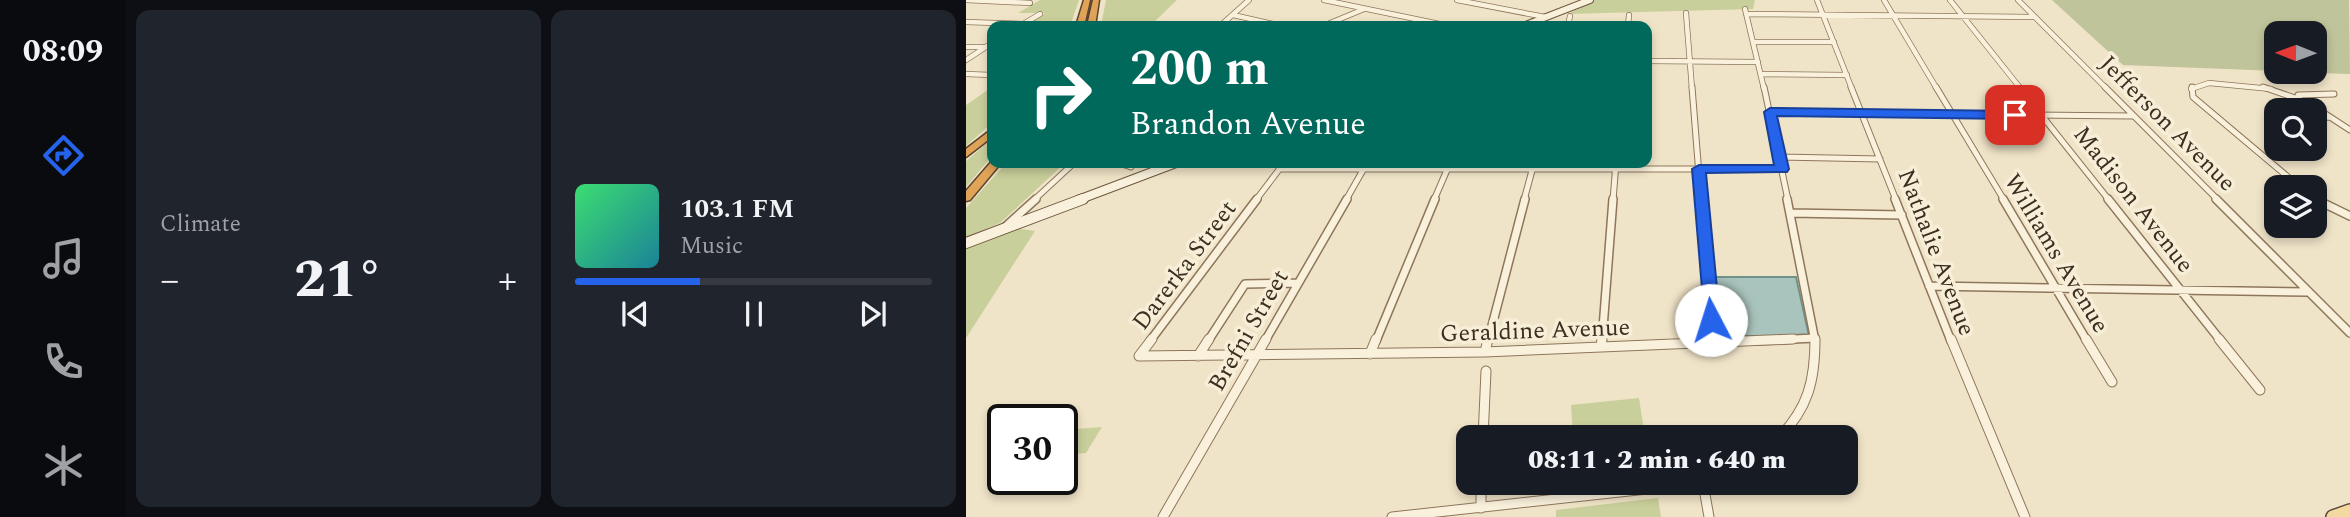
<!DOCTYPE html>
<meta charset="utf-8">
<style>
body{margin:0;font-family:Spectral,serif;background:#20242c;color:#f1f3f6;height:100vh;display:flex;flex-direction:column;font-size:26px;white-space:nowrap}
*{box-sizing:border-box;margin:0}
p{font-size:23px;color:#9ea1a6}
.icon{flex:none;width:38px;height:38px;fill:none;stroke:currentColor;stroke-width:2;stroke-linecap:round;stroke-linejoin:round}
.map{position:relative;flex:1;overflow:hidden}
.side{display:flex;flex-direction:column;gap:10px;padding:10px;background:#0d0f14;width:840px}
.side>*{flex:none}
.top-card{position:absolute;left:21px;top:21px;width:665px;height:147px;border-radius:14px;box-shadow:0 4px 10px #0003;background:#00695c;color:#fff;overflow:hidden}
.needle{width:46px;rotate:271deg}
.fabs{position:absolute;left:1298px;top:21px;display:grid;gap:14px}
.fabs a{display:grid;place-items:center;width:63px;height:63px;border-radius:14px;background:#171b24;box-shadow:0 4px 10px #0003;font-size:35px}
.speed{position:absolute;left:21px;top:404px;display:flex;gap:14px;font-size:35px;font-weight:700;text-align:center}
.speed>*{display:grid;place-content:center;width:91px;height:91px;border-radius:50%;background:#171b24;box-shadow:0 4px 10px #0003;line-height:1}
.speed .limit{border:4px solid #111;border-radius:10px;background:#fff;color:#111}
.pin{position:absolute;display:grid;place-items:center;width:60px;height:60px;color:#fff;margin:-30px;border-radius:14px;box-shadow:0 4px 10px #0006}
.me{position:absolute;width:77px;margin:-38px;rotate:355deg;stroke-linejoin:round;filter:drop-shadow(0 0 5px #0008)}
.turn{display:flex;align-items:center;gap:24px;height:147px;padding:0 28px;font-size:32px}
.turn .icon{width:91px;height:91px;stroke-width:2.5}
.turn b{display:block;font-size:49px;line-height:60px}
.big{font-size:52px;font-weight:800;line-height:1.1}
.side .tile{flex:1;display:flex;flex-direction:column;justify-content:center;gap:10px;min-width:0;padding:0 24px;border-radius:14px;background:#20242c}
.song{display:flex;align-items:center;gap:21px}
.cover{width:84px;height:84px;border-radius:10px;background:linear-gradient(135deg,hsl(140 70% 55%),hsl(190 70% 35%))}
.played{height:7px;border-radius:4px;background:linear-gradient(90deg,#2563eb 35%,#363941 35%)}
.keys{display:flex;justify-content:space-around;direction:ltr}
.heat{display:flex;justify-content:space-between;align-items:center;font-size:38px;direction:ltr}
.side .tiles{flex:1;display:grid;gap:10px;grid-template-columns:repeat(2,1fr)}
.trip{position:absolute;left:490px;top:425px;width:402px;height:70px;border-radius:14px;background:#171b24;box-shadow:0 4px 10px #0003;font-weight:800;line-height:70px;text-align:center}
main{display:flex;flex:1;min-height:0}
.tab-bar{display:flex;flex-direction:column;width:126px;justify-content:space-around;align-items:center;background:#090b0e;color:#9ea1a6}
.tab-bar .icon{width:49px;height:49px}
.tab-bar .on{color:#2563eb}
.tab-bar b{font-size:32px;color:#f1f3f6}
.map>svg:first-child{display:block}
</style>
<main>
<nav class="tab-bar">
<b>08:09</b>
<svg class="icon on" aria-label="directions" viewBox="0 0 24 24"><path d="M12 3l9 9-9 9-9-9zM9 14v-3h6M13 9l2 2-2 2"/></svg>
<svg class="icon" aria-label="music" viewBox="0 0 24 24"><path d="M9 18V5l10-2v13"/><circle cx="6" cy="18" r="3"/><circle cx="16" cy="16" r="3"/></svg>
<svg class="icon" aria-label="phone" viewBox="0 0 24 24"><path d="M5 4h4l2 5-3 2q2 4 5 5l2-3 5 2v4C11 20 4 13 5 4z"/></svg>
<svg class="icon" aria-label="climate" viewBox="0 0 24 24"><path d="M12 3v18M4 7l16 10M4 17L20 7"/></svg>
</nav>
<section class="side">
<div class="tiles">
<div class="tile"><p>Climate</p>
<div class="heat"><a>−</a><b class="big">21°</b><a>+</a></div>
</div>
<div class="tile">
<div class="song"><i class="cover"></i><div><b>103.1 FM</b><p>Music</p></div></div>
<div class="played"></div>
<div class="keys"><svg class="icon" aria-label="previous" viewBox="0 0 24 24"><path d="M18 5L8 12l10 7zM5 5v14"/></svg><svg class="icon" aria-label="pause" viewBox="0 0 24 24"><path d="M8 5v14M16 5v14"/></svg><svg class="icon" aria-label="next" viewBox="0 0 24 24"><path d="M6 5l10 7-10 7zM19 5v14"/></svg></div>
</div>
</div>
</section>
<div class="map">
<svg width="1384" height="517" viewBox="0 0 1384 517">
<rect width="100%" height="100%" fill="#f0e4c8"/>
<path fill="#c9cf9b" d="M 74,0 L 113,0 L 104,26 L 59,26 L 79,13 L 52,13 Z
M 140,0 L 211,0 L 184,26 L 135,26 Z
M 629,0 L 789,0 L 787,9 L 602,14 Z
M 26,87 L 26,123 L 0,146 L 0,105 Z
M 26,139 L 26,156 L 0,187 L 0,161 Z
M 40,163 L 99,163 L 34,223 L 0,237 L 0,208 Z
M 48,228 L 69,231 L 0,338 L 0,248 Z
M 673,398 L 679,437 L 607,437 L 605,405 Z
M 136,427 L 120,453 L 96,455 L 96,430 Z
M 692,498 L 695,517 L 590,517 L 590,510 Z"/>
<path fill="#bfc49a" d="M 1086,0 L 1383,0 L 1384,74 L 1319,72 L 1349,72 L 1349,33 L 1311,33 L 1311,71 L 1157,65 Z"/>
<path fill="#a9c4bc" stroke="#6f938a" stroke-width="2" d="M 749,277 L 830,277 L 843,336 L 754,336 Z"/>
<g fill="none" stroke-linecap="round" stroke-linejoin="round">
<g stroke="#8d765c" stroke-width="6">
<path id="street-far3" d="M 0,0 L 64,3
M 358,0 L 483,26
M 491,0 L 579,17
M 851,0 L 886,89
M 918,0 L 971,89
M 984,0 L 1055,89
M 1052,0 L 1141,89
M 779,9 L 798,89
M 720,13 L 726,89
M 780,14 L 1069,17
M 267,15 L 316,26
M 0,22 L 57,24
M 54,26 L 74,14
M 254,26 L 283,0
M 357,26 L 398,9
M 602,26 L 604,16
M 662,26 L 663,15
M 787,42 L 868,42
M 0,47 L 19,47
M 0,60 L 26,43
M 681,61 L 792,62
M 0,74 L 26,75
M 795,74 L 881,75
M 1225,89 L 1243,83 L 1305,89"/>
</g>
<g stroke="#8d765c" stroke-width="7">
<path id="street-far2" d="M 726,87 L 735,200
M 798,87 L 822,200
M 885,87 L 930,200
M 970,87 L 1038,200
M 1053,87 L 1143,200
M 1139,87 L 1252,200
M 1226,87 L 1227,97 L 1334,187
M 1297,87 L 1341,102 L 1384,130
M 1332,95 L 1368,94
M 804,112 L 1167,116
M 1349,118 L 1364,117
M 814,157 L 914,159
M 153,163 L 165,167
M 313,169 L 816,169
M 1349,199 L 1352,200
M 68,200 L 108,163
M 290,200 L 318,163
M 380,200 L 401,163
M 468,200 L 484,163
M 558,200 L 568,163
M 647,200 L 650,163"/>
</g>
<g stroke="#8d765c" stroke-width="10">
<path id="street-far1" d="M 735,199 L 747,341
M 821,199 L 849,341
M 929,199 L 985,341
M 1037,199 L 1121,341
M 1142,199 L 1255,341
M 1250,199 L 1384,333
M 1349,199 L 1384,216
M 825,213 L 936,215
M 39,227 L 70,199
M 963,286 L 1342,292
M 184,341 L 291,199
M 242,341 L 279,284 L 332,283
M 299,341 L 381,199
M 410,341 L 469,199
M 522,341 L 559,199
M 636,341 L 647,199
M 785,341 L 849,338"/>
</g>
<g stroke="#8d765c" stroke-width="11">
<path id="street" d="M 747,339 L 747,343
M 985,339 L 1059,517
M 1120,339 L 1146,382
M 1253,339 L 1294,390
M 635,347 L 636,339
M 519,352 L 522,339
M 404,354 L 410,339
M 173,356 L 519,352 L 827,339
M 173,356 L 186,339
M 232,356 L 243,339
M 517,438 L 520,371
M 813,438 C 842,408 849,381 849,339
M 515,483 L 515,508
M 737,483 L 743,517
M 197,517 L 300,339
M 426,517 L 736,483"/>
</g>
<g stroke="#6f573f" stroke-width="8">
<path id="secondary-far2" d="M 557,26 L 624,0"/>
</g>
<g stroke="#6f573f" stroke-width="10">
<path id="secondary-far1" d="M 112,200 L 210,163"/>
</g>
<g stroke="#6f573f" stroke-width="12">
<path id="secondary" d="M 0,243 L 117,199"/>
</g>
<g stroke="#5b4430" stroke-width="16">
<path id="primary" d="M 1367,517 L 1384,511"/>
</g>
<g stroke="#5b4430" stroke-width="3">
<path id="highway" d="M 118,0 L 124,0 L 118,26 L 110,26 Z
M 127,0 L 133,0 L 129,26 L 121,26 Z
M 26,129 L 26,137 L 0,157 L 0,149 Z
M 26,161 L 26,163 L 35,163 L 4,200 L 0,201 L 0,191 Z"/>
</g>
<use href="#street-far3" stroke="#faf1dc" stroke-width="4.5"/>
<use href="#street-far2" stroke="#faf1dc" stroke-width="5"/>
<use href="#street-far1" stroke="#faf1dc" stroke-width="7"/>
<use href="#street" stroke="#faf1dc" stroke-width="9"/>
<use href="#secondary-far2" stroke="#faf1dc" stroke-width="6"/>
<use href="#secondary-far1" stroke="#faf1dc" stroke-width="8"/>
<use href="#secondary" stroke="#faf1dc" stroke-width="10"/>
<use href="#primary" stroke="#f3d9a0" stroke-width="13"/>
<use href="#highway" fill="#e0a458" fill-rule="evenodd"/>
</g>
<path fill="#2563eb" stroke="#184099" stroke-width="2" d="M 804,108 L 1049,111 L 1055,115 L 1049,119 L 811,116 L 823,169 L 821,172 L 740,173 L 754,320 L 751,325 L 739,325 L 726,169 L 733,165 L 808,165 L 798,112 Z"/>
<g text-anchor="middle" stroke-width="7" stroke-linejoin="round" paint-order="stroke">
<g font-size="24" fill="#3d2e20" stroke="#f7eed8">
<text transform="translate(1202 123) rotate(45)" y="8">Jefferson Avenue</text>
<text transform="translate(1168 199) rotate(52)" y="8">Madison Avenue</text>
<text transform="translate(971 252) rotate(69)" y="8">Nathalie Avenue</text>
<text transform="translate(1091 253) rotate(59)" y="8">Williams Avenue</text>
<text transform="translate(218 265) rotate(-53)" y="8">Darerka Street</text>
<text transform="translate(282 330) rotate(-60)" y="8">Brefni Street</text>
<text transform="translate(569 330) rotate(-2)" y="8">Geraldine Avenue</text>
</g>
</g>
</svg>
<div class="fabs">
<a><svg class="needle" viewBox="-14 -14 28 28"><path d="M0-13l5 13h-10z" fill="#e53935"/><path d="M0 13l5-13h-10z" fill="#9ea1a6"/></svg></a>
<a><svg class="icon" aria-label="search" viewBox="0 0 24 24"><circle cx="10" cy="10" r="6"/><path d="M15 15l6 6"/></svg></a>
<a><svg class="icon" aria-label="layers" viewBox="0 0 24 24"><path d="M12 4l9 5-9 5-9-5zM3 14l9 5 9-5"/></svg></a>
</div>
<div class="speed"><div class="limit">30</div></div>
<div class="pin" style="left:1049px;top:115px;background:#d93025"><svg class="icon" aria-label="arrive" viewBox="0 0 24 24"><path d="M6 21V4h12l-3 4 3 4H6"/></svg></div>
<svg class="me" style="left:745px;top:320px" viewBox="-20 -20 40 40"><circle r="19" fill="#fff"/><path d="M0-13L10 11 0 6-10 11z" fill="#2563eb"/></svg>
<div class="trip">08:11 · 2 min · 640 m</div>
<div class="top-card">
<div class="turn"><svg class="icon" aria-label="right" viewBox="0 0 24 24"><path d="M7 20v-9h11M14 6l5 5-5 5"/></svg><div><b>200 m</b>Brandon Avenue</div></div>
</div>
</div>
</main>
